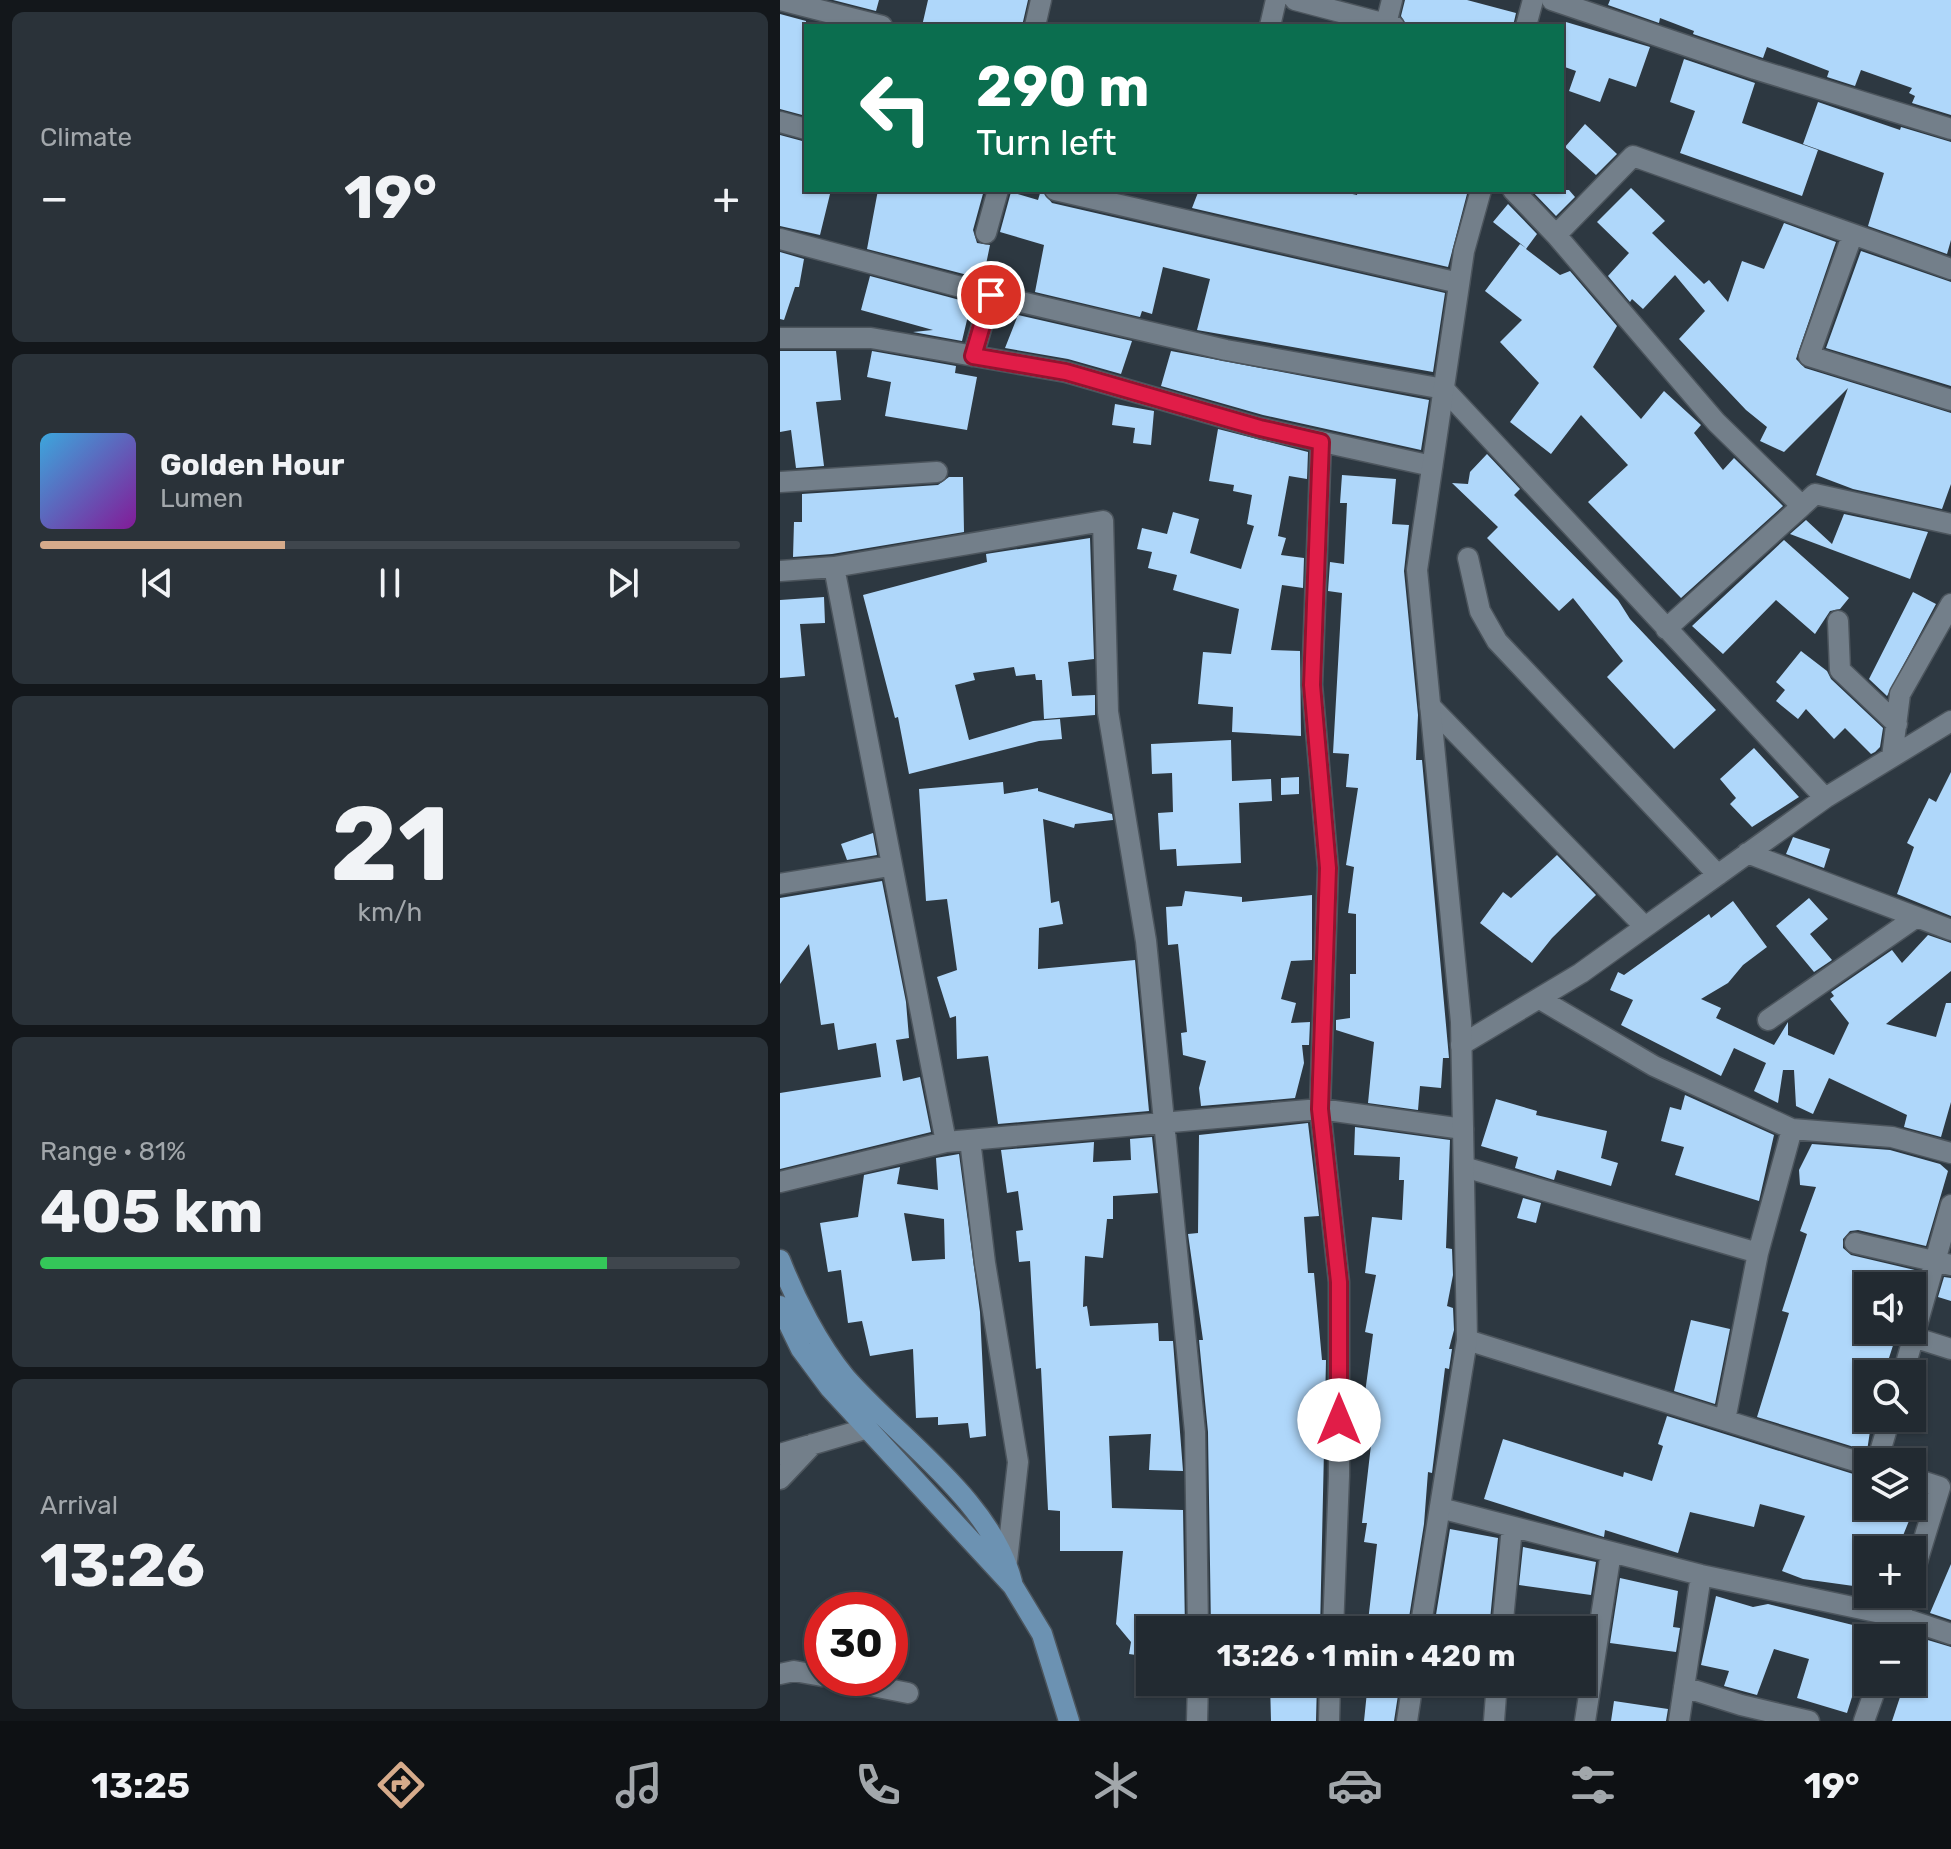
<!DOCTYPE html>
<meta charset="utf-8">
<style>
body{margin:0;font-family:Rubik,sans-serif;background:#2a3239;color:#f1f3f6;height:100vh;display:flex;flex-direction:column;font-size:30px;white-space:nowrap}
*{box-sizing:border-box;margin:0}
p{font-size:26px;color:#a2a7ab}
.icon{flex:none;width:44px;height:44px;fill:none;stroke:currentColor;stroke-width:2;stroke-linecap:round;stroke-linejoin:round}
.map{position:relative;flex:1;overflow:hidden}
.panel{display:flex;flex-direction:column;gap:12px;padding:12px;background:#13171b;width:780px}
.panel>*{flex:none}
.banner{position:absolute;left:24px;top:24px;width:760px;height:168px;border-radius:0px;box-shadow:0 2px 6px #0004,0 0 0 2px #3f464d;background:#0b6e4f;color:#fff;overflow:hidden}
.controls{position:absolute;left:1074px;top:1272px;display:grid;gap:16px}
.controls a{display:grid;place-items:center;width:72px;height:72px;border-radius:0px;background:#222a31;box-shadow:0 2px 6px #0004,0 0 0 2px #3f464d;font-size:40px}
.speed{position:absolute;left:24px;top:1592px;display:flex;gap:16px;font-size:40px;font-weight:700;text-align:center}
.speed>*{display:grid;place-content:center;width:104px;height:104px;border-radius:50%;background:#222a31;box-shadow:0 2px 6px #0004,0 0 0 2px #3f464d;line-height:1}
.speed .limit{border:12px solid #d22;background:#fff;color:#111}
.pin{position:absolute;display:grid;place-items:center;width:68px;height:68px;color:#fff;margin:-34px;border:4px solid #fff;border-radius:50%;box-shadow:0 2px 8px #0007}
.me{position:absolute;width:88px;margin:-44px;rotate:0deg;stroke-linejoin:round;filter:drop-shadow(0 0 6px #0008)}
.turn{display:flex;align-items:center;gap:28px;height:168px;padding:0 40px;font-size:36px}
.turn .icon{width:104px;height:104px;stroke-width:2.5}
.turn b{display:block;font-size:56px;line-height:68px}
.big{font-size:60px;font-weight:700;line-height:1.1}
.panel .card{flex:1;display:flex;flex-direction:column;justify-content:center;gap:12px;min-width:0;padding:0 28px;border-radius:12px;background:#2a3239}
.panel .dial{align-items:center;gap:0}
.dial b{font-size:104px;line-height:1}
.song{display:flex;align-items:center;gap:24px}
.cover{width:96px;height:96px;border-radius:12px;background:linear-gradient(135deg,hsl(200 70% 55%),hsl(290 70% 35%))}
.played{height:8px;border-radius:4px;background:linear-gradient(90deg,#d6ab8b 35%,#3f464d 35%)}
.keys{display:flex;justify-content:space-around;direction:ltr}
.heat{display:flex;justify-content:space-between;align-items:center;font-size:44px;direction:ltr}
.charge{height:12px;border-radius:6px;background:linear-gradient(90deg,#34c759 81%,#3f464d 0)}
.trip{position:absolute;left:356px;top:1616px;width:460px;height:80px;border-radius:0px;background:#222a31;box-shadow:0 2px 6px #0004,0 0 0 2px #3f464d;font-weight:700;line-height:80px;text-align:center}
.dock{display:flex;height:128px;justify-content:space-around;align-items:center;background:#0e1114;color:#a2a7ab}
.dock .icon{width:56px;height:56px}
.dock .selected{color:#d6ab8b}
.dock b{font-size:36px;color:#f1f3f6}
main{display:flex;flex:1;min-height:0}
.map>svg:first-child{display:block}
</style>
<main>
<section class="panel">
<div class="card"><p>Climate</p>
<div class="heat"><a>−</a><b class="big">19°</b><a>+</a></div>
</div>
<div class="card">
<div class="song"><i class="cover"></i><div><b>Golden Hour</b><p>Lumen</p></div></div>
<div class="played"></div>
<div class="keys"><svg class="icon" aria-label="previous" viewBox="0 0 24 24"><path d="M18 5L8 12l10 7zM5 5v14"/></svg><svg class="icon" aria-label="pause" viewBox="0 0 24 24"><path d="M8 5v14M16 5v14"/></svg><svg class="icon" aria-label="next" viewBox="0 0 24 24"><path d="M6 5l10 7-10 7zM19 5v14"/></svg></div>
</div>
<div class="card dial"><b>21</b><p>km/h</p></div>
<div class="card"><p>Range · 81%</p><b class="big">405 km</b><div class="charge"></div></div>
<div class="card"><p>Arrival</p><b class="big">13:26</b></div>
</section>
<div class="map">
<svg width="1171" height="1721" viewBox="0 0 1171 1721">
<rect width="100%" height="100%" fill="#2d3841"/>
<path fill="#afd7fa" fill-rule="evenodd" d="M 53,0 L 99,0 L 96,11 Z
M 148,0 L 248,0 L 242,26 L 142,26 Z
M 625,0 L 687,0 L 736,13 L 733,26 L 627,26 L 621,16 Z
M 830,0 L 1171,0 L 1171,115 L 1132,103 L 1135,96 L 1129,93 L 1132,88 L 1081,70 L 1075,86 L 1047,77 L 1049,71 L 987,47 L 983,58 L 913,34 L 914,31 L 880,18 L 879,23 L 828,5 Z
M 0,14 L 26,21 L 26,116 L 0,109 Z
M 786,22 L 870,47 L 856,87 L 829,78 L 820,102 L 789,91 L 796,71 L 782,66 L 782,34 Z
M 904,59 L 975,83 L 962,123 L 1038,150 L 1022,196 L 900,153 L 915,111 L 890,102 Z
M 1038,102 L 1120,130 L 1121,127 L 1171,142 L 1171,240 L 1167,254 L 1088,226 L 1104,173 L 1023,144 Z
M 805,124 L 837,154 L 816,175 L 785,147 Z
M 0,135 L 26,142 L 26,190 L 51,190 L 40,235 L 0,226 Z
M 851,188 L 885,221 L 872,233 L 924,284 L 929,280 L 948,302 L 962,261 L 984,269 L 1004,223 L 1056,242 L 1016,359 L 1025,368 L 1171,413 L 1171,484 L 1162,509 L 1073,489 L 1036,475 L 1068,388 L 1004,452 L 980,441 L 987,427 L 966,410 L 899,339 L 925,311 L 895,275 L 863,309 L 852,299 L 850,302 L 828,276 L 849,253 L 817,222 Z
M 98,190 L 204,190 L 193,230 L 197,243 L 210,245 L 203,279 L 87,249 Z
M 261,190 L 272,203 L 665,293 L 653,372 L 417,330 L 430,279 L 383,267 L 372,314 L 362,311 L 360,317 L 255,292 L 264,245 L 220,232 L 231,192 L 258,200 Z
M 419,190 L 554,190 L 577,195 L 578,190 L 688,190 L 668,267 L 412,208 Z
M 751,190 L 789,190 L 795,197 L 776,216 Z
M 728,204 L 757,234 L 746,249 L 780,275 L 790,271 L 837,326 L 813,367 L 861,419 L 884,391 L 921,425 L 914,433 L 943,470 L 954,458 L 1003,506 L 901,598 L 808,502 L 848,465 L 801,415 L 771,454 L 730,422 L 759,383 L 720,342 L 742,320 L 705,291 L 740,244 L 746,248 L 713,222 Z
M 1081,251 L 1171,282 L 1171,386 L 1046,348 Z
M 0,252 L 24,259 L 19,287 L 15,287 L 4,320 L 0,319 Z
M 90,276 L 191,303 L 182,341 L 133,332 L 153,330 L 81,310 Z
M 238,315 L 352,341 L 341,374 L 288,359 L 225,348 Z
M 0,351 L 56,351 L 61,400 L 36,402 L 44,466 L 16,468 L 11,430 L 0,432 Z
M 92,351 L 176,366 L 175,373 L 197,377 L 187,430 L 105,416 L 111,382 L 87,377 Z
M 391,351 L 649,400 L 641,450 L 483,415 L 381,386 Z
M 335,404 L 374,411 L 371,445 L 353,443 L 355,428 L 332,425 Z
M 438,429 L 528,452 L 527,479 L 509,476 L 498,536 L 506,538 L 501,555 L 524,558 L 523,588 L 502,585 L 491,650 L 520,651 L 521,736 L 452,732 L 453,707 L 418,704 L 423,652 L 451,654 L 459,609 L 393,590 L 397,575 L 368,568 L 372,552 L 357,549 L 362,528 L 387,534 L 393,512 L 419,519 L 410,553 L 461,569 L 474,526 L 467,524 L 472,495 L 453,491 L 454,485 L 429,481 Z
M 707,454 L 740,489 L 734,495 L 838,600 L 850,619 L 936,710 L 894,749 L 827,677 L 843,661 L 793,598 L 779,611 L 707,538 L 718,527 L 672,483 L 688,484 L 690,472 Z
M 562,475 L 616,479 L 612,524 L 629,525 L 624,571 L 638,715 L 636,760 L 642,760 L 669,1058 L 663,1058 L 661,1088 L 640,1086 L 638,1110 L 588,1103 L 594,1042 L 556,1030 L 556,1020 L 570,1018 L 570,974 L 576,974 L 576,914 L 568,913 L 574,867 L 566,865 L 578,788 L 566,787 L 569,754 L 553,753 L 562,593 L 548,591 L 550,562 L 564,564 L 567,503 L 560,503 Z
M 169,477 L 183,477 L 184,532 L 52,554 L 13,557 L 14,522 L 22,522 L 22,494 L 158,485 Z
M 1064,514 L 1148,532 L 1130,579 L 1010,534 L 1026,520 L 1052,544 Z
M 310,538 L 314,659 L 288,662 L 292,696 L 315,695 L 315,715 L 264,719 L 262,680 L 256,680 L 255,674 L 236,676 L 234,667 L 193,673 L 195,680 L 175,685 L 189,740 L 253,721 L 280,719 L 282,739 L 259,741 L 129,774 L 118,717 L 115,718 L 83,595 L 207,562 L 206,554 Z
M 1004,540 L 1069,598 L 1060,609 L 1050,611 L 1035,634 L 996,600 L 943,654 L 912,626 Z
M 1133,592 L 1156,604 L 1107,696 L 1089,679 Z
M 44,597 L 45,623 L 20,624 L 25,676 L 0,678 L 0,600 Z
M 1021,651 L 1047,671 L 1051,679 L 1103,728 L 1100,747 L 1095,752 L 1091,754 L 1065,728 L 1054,739 L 1026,709 L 1018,719 L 996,701 L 1005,690 L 996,682 Z
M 451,740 L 452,781 L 491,779 L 492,801 L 459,803 L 461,863 L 397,866 L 396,849 L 380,850 L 378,813 L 393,812 L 392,773 L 372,774 L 371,744 Z
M 974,748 L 1019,797 L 972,827 L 950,804 L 956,798 L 940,779 Z
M 1171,772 L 1171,916 L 1117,894 L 1134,847 L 1127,843 L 1149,798 L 1156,802 Z
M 519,777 L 519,794 L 501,795 L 501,778 Z
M 223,782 L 224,794 L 258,788 L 258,791 L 332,814 L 333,820 L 295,824 L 294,828 L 263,819 L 271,903 L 279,901 L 283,924 L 259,928 L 258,969 L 355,960 L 369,1111 L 218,1124 L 208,1056 L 177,1059 L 176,1016 L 170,1018 L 157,977 L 177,970 L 167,899 L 146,901 L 139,789 Z
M 93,833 L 97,855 L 67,860 L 61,844 Z
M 1013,837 L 1050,849 L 1044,868 L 1006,854 Z
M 777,855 L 816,895 L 772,938 L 752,963 L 700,923 L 723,892 L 731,898 Z
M 102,881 L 126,1002 L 129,1038 L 116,1040 L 123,1081 L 140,1077 L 151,1132 L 0,1169 L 0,1093 L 101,1077 L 96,1043 L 58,1050 L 54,1023 L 41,1025 L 29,944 L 0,984 L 0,898 Z
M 405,891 L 462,897 L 462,902 L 532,895 L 532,960 L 511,961 L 501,999 L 516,1003 L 511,1023 L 530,1022 L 529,1045 L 522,1045 L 524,1063 L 515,1098 L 421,1106 L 419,1088 L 426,1061 L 403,1055 L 401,1033 L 407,1032 L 398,944 L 388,945 L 386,907 L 402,906 Z
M 1029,898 L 1048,919 L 1030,934 L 1052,960 L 1034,972 L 996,926 Z
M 953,901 L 987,947 L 963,965 L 948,983 L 921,999 L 941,1008 L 936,1018 L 994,1045 L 1008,1022 L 1008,1035 L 1054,1055 L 1069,1023 L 1050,999 L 1054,996 L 1051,992 L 1112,950 L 1122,963 L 1148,935 L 1171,943 L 1171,971 L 1106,1024 L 1156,1037 L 1166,1003 L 1171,1003 L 1171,1102 L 1161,1137 L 1124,1127 L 1127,1115 L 1049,1078 L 1033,1114 L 1016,1106 L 1014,1070 L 1003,1070 L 998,1103 L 974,1091 L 986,1063 L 954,1048 L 941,1076 L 841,1025 L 853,1000 L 830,990 L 838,972 L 844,975 L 929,914 L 931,918 Z
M 905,1095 L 994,1135 L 979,1201 L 895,1175 L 904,1147 L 881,1141 L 890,1107 L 901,1110 Z
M 716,1099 L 757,1111 L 756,1115 L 827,1131 L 821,1158 L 838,1163 L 831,1186 L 777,1170 L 774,1180 L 735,1168 L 738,1157 L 701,1146 Z
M 528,1123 L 539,1216 L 524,1217 L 528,1273 L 534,1273 L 542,1360 L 546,1360 L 540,1630 L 431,1630 L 428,1432 L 419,1340 L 423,1340 L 408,1234 L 418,1233 L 419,1135 Z
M 575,1127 L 670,1140 L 666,1248 L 672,1249 L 673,1275 L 667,1306 L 673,1308 L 674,1330 L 669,1349 L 672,1349 L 669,1369 L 665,1368 L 652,1473 L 648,1472 L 644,1524 L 627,1630 L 587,1630 L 597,1544 L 584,1542 L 587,1523 L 582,1523 L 594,1419 L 582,1415 L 593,1334 L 585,1332 L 596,1275 L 585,1273 L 592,1217 L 622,1220 L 624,1180 L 619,1180 L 620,1157 L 574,1155 Z
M 372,1137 L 378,1193 L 333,1196 L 333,1219 L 327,1219 L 323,1258 L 305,1256 L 303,1307 L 307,1306 L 310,1326 L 378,1323 L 379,1341 L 393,1341 L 403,1471 L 369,1470 L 371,1434 L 329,1436 L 332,1508 L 403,1510 L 405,1630 L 370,1630 L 370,1657 L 349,1654 L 351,1642 L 336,1624 L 343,1551 L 280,1551 L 280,1511 L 268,1510 L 261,1368 L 256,1369 L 250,1261 L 239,1262 L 236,1231 L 243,1230 L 238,1191 L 227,1193 L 221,1150 L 314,1142 L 313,1162 L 351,1160 L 350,1139 Z
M 1032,1144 L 1110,1150 L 1160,1164 L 1168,1171 L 1146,1246 L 1078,1230 L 1070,1231 L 1063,1239 L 1063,1248 L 1071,1255 L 1139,1271 L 1133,1291 L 1132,1286 L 1088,1286 L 1088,1330 L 1118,1330 L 1108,1361 L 1113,1363 L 1110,1374 L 1088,1374 L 1088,1418 L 1092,1418 L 1087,1451 L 977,1417 L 1009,1313 L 1002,1311 L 1027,1234 L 1020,1231 L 1036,1187 L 1020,1185 L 1019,1170 Z
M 179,1154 L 200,1312 L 206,1436 L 190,1438 L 188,1423 L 158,1425 L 158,1417 L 136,1418 L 133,1349 L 90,1356 L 82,1321 L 68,1323 L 61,1270 L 48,1272 L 40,1223 L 78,1217 L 84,1175 L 120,1167 L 117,1184 L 158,1190 L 156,1158 ZM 124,1213 L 164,1219 L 165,1259 L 132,1261 Z
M 743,1198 L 761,1203 L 756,1223 L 737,1218 Z
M 1164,1277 L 1171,1278 L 1171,1301 L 1158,1297 Z
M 911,1320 L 950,1329 L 935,1404 L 894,1391 Z
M 887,1416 L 1086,1478 L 1088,1506 L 1135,1506 L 1120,1543 L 1088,1534 L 1088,1588 L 1023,1579 L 1002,1571 L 1025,1516 L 980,1504 L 974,1527 L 910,1512 L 898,1553 L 825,1530 L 824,1537 L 704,1499 L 723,1439 L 843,1477 L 844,1472 L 872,1481 L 883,1446 L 878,1444 Z
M 670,1529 L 718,1538 L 709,1630 L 654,1627 Z
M 743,1547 L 816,1562 L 811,1595 L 739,1585 Z
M 1171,1564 L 1171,1620 L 1150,1613 Z
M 840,1578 L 898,1591 L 893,1627 L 900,1628 L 896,1652 L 830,1643 Z
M 936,1596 L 973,1607 L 988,1604 L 1093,1630 L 1067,1713 L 1017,1698 L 1029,1659 L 994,1649 L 977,1695 L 944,1686 L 949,1671 L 921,1665 Z
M 1141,1638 L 1171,1647 L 1171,1721 L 1112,1721 L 1125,1682 L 1132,1682 L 1132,1663 Z
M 490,1682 L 537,1682 L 536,1721 L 491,1721 Z
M 588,1682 L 620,1682 L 614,1721 L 584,1721 Z
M 834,1701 L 888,1709 L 886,1721 L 831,1721 Z"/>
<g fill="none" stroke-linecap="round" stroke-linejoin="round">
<g stroke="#4c555d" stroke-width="23">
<path id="street" d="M 0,0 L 102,26
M 515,0 L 606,24
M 612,0 L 606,24 L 614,26
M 772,0 L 975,69 L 1171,129
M 255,26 L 261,0
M 490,26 L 496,0
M 0,122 L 26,129
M 275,190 L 679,283
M 733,190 L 776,235 L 853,156 L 1171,269
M 206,233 L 218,190
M 776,235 L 936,422 L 1022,506 L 886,629
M 1072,236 L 1029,356 L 1171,400
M 0,239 L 211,295 L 446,350 L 664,389 L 1045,798
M 0,338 L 91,338 L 286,372 L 480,428 L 652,466
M 193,356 L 211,295
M 541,442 L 532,685 L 548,868 L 540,1109 L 683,1129
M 0,482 L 157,472
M 1022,506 L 1035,494 L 1171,524
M 688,558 L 700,611 L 717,641 L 938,875
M 54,567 L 323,521 L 328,712 L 366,941 L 415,1432 L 418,1630
M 0,571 L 54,567 L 166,1142
M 1058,621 L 1060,670 L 1117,724
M 650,706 L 865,927
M 1112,757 L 1120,694 L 1171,604
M 967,853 L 1171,930
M 0,884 L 110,866
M 760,999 L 874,1066 L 1012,1129 L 978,1253
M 988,1020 L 1135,918
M 681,1045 L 801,973 L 1045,798 L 1171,721
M 1012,1129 L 1112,1137 L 1171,1153
M 190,1140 L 205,1263 L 238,1462 L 227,1561
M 684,1167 L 978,1253 L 945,1420
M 0,1182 L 166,1142 L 540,1109 L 559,1282 L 559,1476 L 553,1630
M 1075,1243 L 1171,1265
M 1133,1337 L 1171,1349
M 687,1340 L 1088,1465
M 1123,1374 L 1171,1205
M 0,1454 L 85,1429
M 1097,1462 L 1110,1418
M 1132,1478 L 1160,1487 L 1132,1578
M 0,1479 L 33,1444
M 660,1508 L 921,1575 L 1120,1617 L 1171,1634
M 722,1630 L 732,1527
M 1113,1638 L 1127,1594
M 0,1674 L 14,1671 L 42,1676
M 52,1678 L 128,1693
M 904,1687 L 961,1705 L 1029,1721
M 417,1721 L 418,1682
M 549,1721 L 550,1682
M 714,1721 L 717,1682
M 805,1721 L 831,1552
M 899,1721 L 921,1575
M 1084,1721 L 1098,1682"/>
</g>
<g stroke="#4c555d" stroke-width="23">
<path id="secondary" d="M 746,26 L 753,0
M 640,1630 L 687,1340 L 681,1022 L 637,570 L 684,251 L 701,190
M 627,1721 L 633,1682"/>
</g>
<g stroke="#4c555d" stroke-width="23">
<path id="primary" d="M 0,1260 C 15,1299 38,1344 65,1377 C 118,1438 212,1501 232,1582
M 0,1306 L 21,1349 L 50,1388 L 233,1586 L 262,1634 L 289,1721"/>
</g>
<use href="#street" stroke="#737f8a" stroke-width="20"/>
<use href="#secondary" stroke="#737f8a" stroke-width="20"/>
<use href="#primary" stroke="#6c92b2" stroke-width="20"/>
</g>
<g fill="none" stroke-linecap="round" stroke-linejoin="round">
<g stroke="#92132f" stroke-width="20">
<path id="route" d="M 211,295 L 193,356 L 286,372 L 480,428 L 541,442 L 532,685 L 548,868 L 540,1109 L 559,1282 L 559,1420"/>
</g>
<use href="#route" stroke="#e11d48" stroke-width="14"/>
</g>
</svg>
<div class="controls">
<a><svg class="icon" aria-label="sound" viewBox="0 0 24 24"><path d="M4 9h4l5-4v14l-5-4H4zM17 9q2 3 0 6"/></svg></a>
<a><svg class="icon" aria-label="search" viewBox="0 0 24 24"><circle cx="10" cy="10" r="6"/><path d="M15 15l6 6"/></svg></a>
<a><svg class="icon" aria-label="layers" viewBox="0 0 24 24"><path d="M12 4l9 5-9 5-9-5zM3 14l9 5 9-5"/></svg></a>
<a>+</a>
<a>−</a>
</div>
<div class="speed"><div class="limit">30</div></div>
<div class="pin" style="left:211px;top:295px;background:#d93025"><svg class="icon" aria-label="arrive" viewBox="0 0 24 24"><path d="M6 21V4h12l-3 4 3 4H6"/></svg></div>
<svg class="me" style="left:559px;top:1420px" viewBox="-20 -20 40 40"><circle r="19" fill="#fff"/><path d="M0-13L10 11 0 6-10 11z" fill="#e11d48"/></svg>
<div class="trip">13:26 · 1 min · 420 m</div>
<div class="banner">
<div class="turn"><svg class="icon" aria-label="left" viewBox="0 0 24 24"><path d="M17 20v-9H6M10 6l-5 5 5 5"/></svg><div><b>290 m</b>Turn left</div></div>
</div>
</div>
</main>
<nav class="dock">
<b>13:25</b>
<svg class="icon selected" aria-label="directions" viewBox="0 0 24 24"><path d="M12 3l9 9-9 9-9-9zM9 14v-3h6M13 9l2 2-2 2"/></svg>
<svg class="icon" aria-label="music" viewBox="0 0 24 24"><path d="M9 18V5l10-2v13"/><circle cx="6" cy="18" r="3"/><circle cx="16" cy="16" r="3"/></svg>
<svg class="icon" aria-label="phone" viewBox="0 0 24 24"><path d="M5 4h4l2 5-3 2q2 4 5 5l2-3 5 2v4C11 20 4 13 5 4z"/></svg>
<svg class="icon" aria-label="climate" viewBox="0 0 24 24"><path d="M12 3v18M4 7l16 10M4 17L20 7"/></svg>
<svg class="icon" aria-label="car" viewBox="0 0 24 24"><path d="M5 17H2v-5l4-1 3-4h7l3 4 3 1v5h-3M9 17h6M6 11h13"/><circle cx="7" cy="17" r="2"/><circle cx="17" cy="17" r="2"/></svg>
<svg class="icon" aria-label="filters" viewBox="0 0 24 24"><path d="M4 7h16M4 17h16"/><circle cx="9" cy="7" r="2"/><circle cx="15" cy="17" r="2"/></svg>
<b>19°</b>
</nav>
